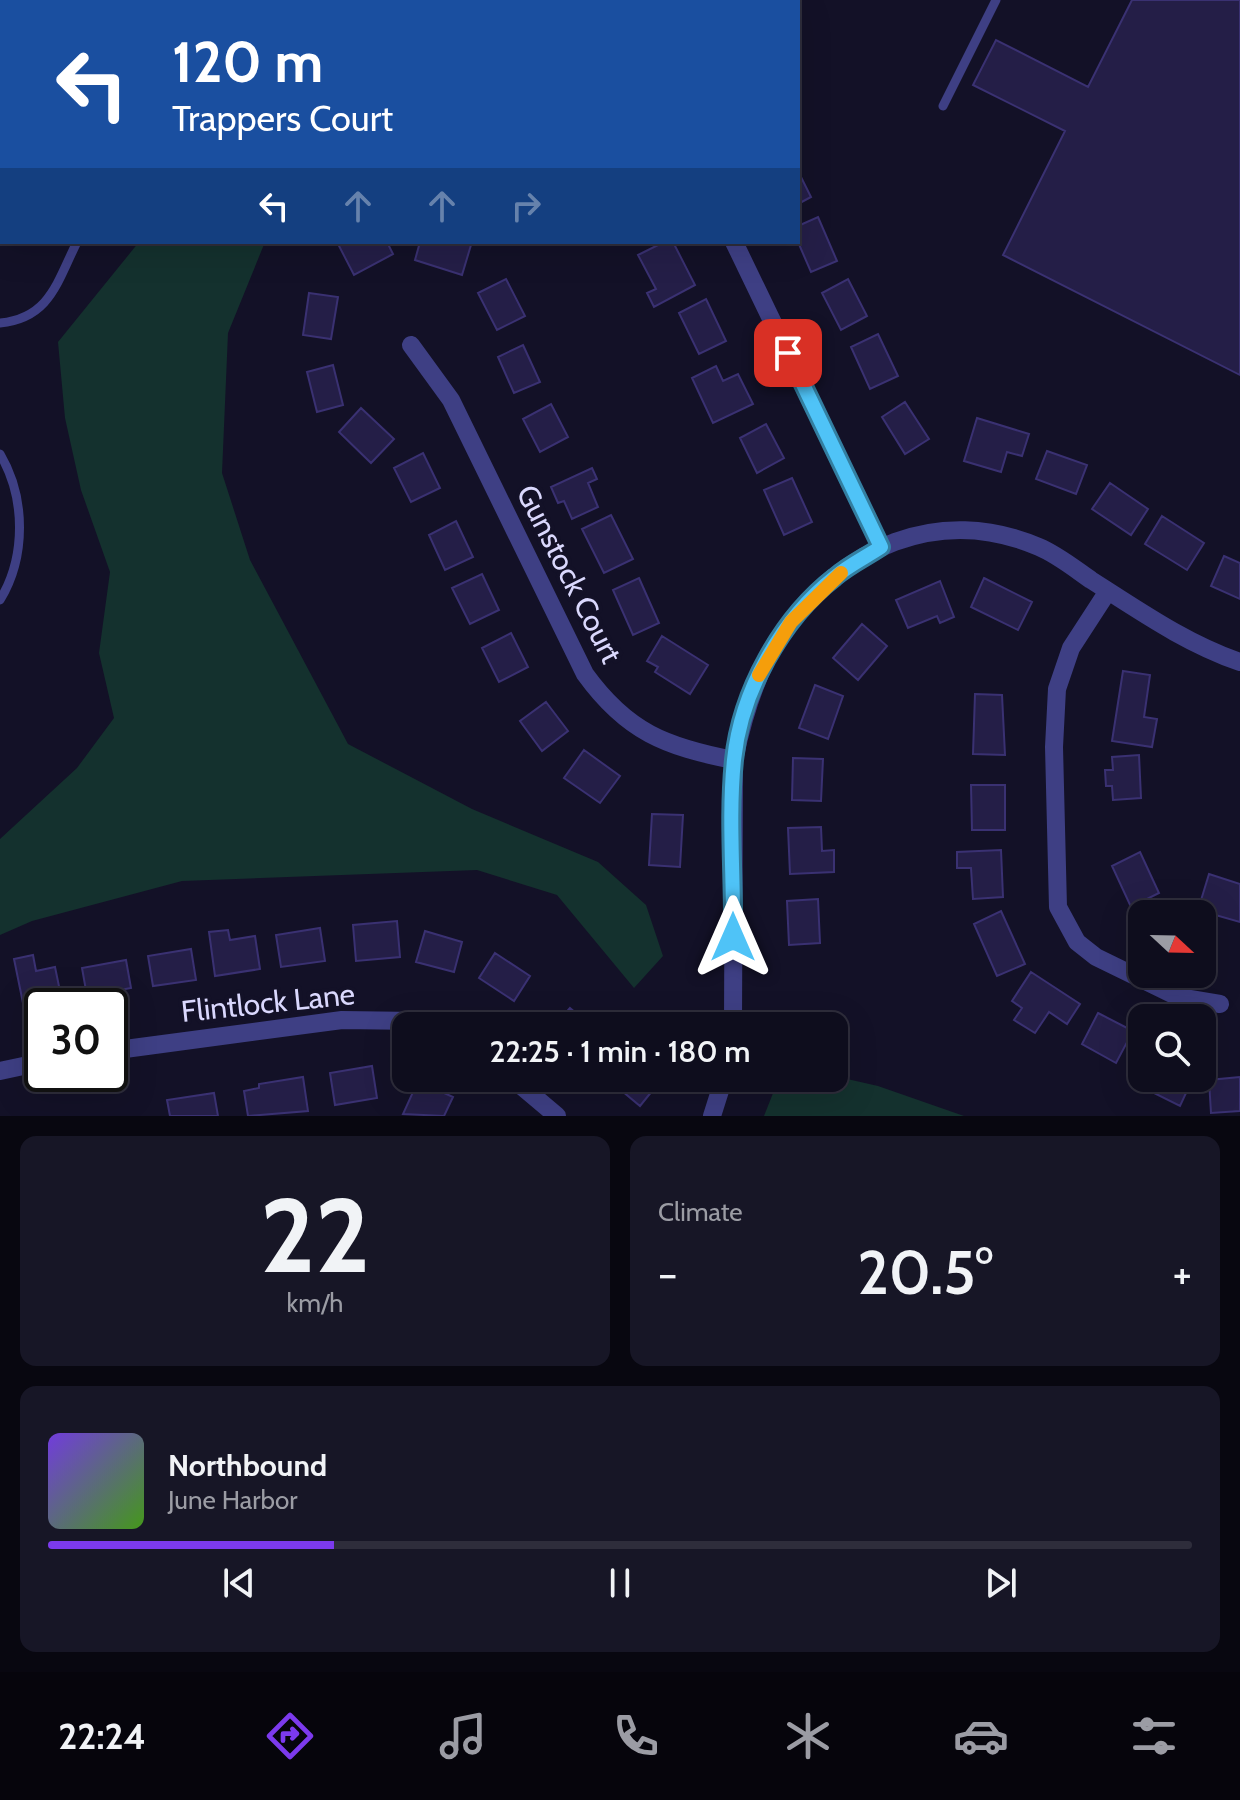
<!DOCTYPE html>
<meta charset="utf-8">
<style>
body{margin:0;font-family:Cabin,sans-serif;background:#171626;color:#f1f3f6;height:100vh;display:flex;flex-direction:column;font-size:30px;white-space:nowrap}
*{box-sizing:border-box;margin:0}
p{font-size:26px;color:#9b9ca4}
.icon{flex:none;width:44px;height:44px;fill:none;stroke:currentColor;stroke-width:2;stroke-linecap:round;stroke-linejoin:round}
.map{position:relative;height:1116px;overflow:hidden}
.drawer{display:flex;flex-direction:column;gap:20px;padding:20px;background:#080710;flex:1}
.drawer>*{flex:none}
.top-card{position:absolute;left:0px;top:0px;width:800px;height:244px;box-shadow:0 8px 32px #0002,0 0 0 2px #2e2d3b;background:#1a4fa0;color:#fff;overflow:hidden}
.needle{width:52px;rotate:112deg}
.fabs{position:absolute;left:1128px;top:900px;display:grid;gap:16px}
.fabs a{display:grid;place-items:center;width:88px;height:88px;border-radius:16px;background:#0e0d1d;box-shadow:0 8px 32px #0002,0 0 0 2px #2e2d3b;font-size:40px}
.speed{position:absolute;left:24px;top:988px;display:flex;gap:16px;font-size:40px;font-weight:700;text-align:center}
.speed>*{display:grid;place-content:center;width:104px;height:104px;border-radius:50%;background:#0e0d1d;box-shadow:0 8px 32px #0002,0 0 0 2px #2e2d3b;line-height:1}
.speed .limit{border:4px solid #111;border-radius:12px;background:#fff;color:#111}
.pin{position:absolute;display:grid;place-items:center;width:68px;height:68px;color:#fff;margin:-34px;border-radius:16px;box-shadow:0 4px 12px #0006}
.me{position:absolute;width:88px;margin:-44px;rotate:0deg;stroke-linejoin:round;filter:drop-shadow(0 0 6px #0008)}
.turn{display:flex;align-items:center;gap:28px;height:168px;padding:0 40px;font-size:36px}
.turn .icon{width:104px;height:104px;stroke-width:2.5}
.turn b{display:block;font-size:56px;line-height:68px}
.lanes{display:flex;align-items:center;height:76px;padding:0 40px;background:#0003;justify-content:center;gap:40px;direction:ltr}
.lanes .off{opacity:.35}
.big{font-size:60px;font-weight:600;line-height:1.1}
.drawer .widget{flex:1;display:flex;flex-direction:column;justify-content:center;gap:12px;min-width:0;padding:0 28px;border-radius:16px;background:#171626}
.drawer .dial{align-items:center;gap:0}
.dial b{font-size:104px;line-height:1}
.song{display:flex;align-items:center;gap:24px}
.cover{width:96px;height:96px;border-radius:12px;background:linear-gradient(135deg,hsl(260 70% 55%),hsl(100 70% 35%))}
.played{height:8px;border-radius:4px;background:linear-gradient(90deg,#7c3aed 25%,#2e2d3b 25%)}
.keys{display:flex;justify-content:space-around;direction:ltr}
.heat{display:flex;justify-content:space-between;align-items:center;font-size:44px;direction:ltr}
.drawer .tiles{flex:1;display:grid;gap:20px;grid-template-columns:1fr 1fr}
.widget:last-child{grid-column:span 2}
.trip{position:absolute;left:392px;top:1012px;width:456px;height:80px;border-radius:16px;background:#0e0d1d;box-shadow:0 8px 32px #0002,0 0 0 2px #2e2d3b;font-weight:600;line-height:80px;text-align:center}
.dock{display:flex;height:128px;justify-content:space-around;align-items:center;background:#06050c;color:#9b9ca4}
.dock .icon{width:56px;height:56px}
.dock .on{color:#7c3aed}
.dock b{font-size:36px;color:#f1f3f6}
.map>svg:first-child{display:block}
</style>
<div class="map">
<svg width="1240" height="1116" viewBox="0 0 1240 1116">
<rect width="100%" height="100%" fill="#131127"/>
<path fill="#14312e" d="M 139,242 L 265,242 L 228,333 L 222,473 L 250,560 L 348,744 L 472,809 L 598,862 L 646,905 L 663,956 L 634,988 L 557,895 L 477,870 L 182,881 L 32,921 L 0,935 L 0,839 L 77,768 L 114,718 L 99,653 L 110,572 L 81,490 L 65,418 L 58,342 Z
M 834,1076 L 878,1086 L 964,1116 L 764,1116 L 779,1078 Z"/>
<path fill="#241e47" stroke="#3a3172" stroke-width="2" d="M 23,0 L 98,0 L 99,2 L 24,2 Z
M 1132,0 L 1240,0 L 1240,375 L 1003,255 L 1065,131 L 973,85 L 996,40 L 1088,87 Z
M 798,171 L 811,197 L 798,204 Z
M 818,217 L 837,261 L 811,272 L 798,242 L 798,226 Z
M 337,242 L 387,242 L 393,254 L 354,275 Z
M 420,242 L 471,245 L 462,275 L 415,260 Z
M 664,242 L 673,242 L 695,285 L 654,307 L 647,293 L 656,289 L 638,255 Z
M 506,279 L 525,316 L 497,330 L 478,293 Z
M 848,279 L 867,316 L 841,330 L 822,293 Z
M 309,293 L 338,297 L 331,339 L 303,335 Z
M 706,299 L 726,341 L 699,354 L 679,313 Z
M 878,334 L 898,376 L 870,389 L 851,347 Z
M 523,345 L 540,382 L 514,393 L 498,357 Z
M 333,365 L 343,405 L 317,412 L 307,372 Z
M 716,366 L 723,381 L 738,374 L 753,404 L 713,423 L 692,378 Z
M 905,402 L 929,439 L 905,454 L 882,417 Z
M 551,404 L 568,437 L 540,452 L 523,419 Z
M 361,408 L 394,439 L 371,463 L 339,432 Z
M 977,418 L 1029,434 L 1022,456 L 1007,452 L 1001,472 L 964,461 Z
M 766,424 L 784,458 L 757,473 L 740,438 Z
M 1047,451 L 1087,465 L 1076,494 L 1036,479 Z
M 423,453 L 440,488 L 411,502 L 394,468 Z
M 592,468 L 597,479 L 588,483 L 598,507 L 572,519 L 564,501 L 558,503 L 551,487 Z
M 792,478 L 812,522 L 784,535 L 764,490 Z
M 1110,483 L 1148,509 L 1131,535 L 1092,509 Z
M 611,515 L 633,559 L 604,573 L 582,529 Z
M 1162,516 L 1204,543 L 1187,570 L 1145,544 Z
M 456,521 L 473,557 L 445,570 L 429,535 Z
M 1224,556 L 1240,563 L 1240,599 L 1211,586 Z
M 482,574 L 499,610 L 470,624 L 452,588 Z
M 639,578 L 659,623 L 633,635 L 613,590 Z
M 984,578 L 1032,602 L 1018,630 L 971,607 Z
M 940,581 L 954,617 L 940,623 L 937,616 L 908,628 L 896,600 Z
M 862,624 L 887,646 L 858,680 L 833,658 Z
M 511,633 L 528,667 L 499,682 L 482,648 Z
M 662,636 L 708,665 L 690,694 L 655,672 L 658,667 L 647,661 Z
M 1123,671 L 1150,675 L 1144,717 L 1157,719 L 1152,747 L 1112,741 Z
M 815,685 L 843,696 L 828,739 L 799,728 Z
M 975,694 L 1002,695 L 1005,755 L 973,754 Z
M 546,702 L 568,731 L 542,751 L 520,721 Z
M 584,750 L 620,776 L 600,803 L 564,778 Z
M 1139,755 L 1141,798 L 1113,800 L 1112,786 L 1106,786 L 1105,770 L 1113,770 L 1112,757 Z
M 793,758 L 823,759 L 821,801 L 792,800 Z
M 971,785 L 1005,785 L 1005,830 L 972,830 Z
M 652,814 L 683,815 L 680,867 L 649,865 Z
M 821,827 L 822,851 L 834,850 L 834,872 L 790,874 L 788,828 Z
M 1001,850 L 1003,897 L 973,899 L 971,868 L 957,868 L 957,852 Z
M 1140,852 L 1159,893 L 1131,907 L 1112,866 Z
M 1209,874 L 1240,884 L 1240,922 L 1198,910 Z
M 818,899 L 820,943 L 789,945 L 787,901 Z
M 1001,911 L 1025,964 L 997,976 L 974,924 Z
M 397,921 L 400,957 L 356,961 L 353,925 Z
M 320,928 L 325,961 L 281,967 L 276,935 Z
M 228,930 L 230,940 L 255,936 L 260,969 L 215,976 L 209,932 Z
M 425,931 L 462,942 L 454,972 L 416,962 Z
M 191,949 L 196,980 L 153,986 L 148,956 Z
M 495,953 L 530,976 L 514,1001 L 479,978 Z
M 33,955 L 36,971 L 55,967 L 61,996 L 23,1003 L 14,959 Z
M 126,960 L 131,988 L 87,996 L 82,968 Z
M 1031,972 L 1080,1004 L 1067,1024 L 1049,1012 L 1035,1033 L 1014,1020 L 1022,1008 L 1012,1001 Z
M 570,1008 L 591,1026 L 554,1026 Z
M 1098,1013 L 1133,1031 L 1116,1063 L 1082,1044 Z
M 372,1066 L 377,1098 L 335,1105 L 330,1073 Z
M 303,1077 L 308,1111 L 248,1116 L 244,1091 L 259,1088 L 259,1084 Z
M 1240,1077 L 1240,1111 L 1211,1113 L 1209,1080 Z
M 613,1078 L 659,1078 L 661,1080 L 640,1106 L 610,1081 Z
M 1144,1078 L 1193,1078 L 1180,1106 L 1140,1086 Z
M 418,1081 L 453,1097 L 444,1116 L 403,1114 Z
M 214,1093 L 218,1116 L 170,1116 L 167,1100 Z"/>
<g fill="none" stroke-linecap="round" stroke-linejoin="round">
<path stroke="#3e3f84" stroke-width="9" d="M 146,0 L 147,2
M 943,106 L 996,0
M 0,323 C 50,318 57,282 77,242
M 0,454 C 26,498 26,557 0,600"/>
<path stroke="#3e3f84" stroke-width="18" d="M 617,0 L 618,2
M 734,242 L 881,547
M 411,345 L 451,400 L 585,674 C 627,732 666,747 734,760
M 1108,591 L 1071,648 L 1057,689 L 1054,747 L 1058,907 L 1077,942 L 1096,957 L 1178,997 L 1220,1004
M 733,1026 L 734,760 C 743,717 756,672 781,635 C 841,547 939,504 1039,547 C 1058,555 1075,569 1091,580 C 1140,611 1185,643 1240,662
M 110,1051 L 342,1020 L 418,1021 L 433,1026
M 0,1071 L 42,1062
M 512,1078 L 557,1116
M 712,1116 L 724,1078"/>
</g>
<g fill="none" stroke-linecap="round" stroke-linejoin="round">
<g stroke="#337fa1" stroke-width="20">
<path id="route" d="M 733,937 C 734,879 728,818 734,760 C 741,692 781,619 835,577 C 849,565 866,557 881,547 L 788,353"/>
</g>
<use href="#route" stroke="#4fc3f7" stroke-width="14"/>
<path stroke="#f59e0b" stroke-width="14" d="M 759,675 L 791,622 L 841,573"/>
</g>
<g text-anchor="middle" stroke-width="8" stroke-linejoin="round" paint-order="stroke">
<g font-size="30" fill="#dad8fd" stroke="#131127">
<text transform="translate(569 574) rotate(63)" y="10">Gunstock Court</text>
<text transform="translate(268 1003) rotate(-6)" y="10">Flintlock Lane</text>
</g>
</g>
</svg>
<div class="fabs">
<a><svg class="needle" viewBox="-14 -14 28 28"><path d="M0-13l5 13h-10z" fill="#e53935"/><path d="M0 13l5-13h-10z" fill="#9b9ca4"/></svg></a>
<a><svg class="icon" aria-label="search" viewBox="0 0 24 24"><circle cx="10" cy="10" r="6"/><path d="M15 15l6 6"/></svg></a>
</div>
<div class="speed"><div class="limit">30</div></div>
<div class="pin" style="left:788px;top:353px;background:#d93025"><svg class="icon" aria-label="arrive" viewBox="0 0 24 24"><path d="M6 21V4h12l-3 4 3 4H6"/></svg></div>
<svg class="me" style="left:733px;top:937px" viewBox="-20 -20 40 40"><path d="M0-17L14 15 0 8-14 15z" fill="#4fc3f7" stroke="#fff" stroke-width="4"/></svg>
<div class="trip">22:25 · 1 min · 180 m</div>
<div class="top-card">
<div class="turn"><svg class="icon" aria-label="left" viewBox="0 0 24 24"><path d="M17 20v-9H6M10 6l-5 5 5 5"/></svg><div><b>120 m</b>Trappers Court</div></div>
<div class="lanes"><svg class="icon" aria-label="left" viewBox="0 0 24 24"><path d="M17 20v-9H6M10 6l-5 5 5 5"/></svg><svg class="icon off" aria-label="ahead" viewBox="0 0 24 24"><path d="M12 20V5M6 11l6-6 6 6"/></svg><svg class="icon off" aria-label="ahead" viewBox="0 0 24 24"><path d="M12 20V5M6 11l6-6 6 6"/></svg><svg class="icon off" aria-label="right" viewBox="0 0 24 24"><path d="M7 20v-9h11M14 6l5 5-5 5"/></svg></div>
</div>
</div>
<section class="drawer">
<div class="tiles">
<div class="widget dial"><b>22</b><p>km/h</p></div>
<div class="widget"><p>Climate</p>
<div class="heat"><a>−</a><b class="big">20.5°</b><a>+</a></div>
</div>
<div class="widget">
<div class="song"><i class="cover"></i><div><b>Northbound</b><p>June Harbor</p></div></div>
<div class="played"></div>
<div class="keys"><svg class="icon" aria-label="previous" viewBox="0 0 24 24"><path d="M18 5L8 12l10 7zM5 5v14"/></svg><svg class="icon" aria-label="pause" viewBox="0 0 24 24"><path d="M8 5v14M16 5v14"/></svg><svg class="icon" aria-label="next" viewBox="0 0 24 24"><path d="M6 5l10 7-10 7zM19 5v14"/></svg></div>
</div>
</div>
</section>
<nav class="dock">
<b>22:24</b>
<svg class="icon on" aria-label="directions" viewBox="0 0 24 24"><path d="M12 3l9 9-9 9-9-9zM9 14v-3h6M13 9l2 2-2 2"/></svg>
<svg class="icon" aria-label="music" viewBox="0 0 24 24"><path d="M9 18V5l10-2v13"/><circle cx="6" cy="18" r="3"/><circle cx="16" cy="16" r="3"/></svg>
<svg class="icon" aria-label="phone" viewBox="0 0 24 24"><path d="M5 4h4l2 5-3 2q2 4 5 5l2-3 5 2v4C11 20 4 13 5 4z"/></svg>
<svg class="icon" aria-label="climate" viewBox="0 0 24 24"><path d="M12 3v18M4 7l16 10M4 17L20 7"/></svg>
<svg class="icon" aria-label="car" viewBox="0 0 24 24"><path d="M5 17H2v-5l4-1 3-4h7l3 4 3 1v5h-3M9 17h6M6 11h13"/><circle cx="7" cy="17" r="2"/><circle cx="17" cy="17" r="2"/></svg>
<svg class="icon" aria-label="filters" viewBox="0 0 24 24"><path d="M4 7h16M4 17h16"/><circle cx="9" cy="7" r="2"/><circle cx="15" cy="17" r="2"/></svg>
</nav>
